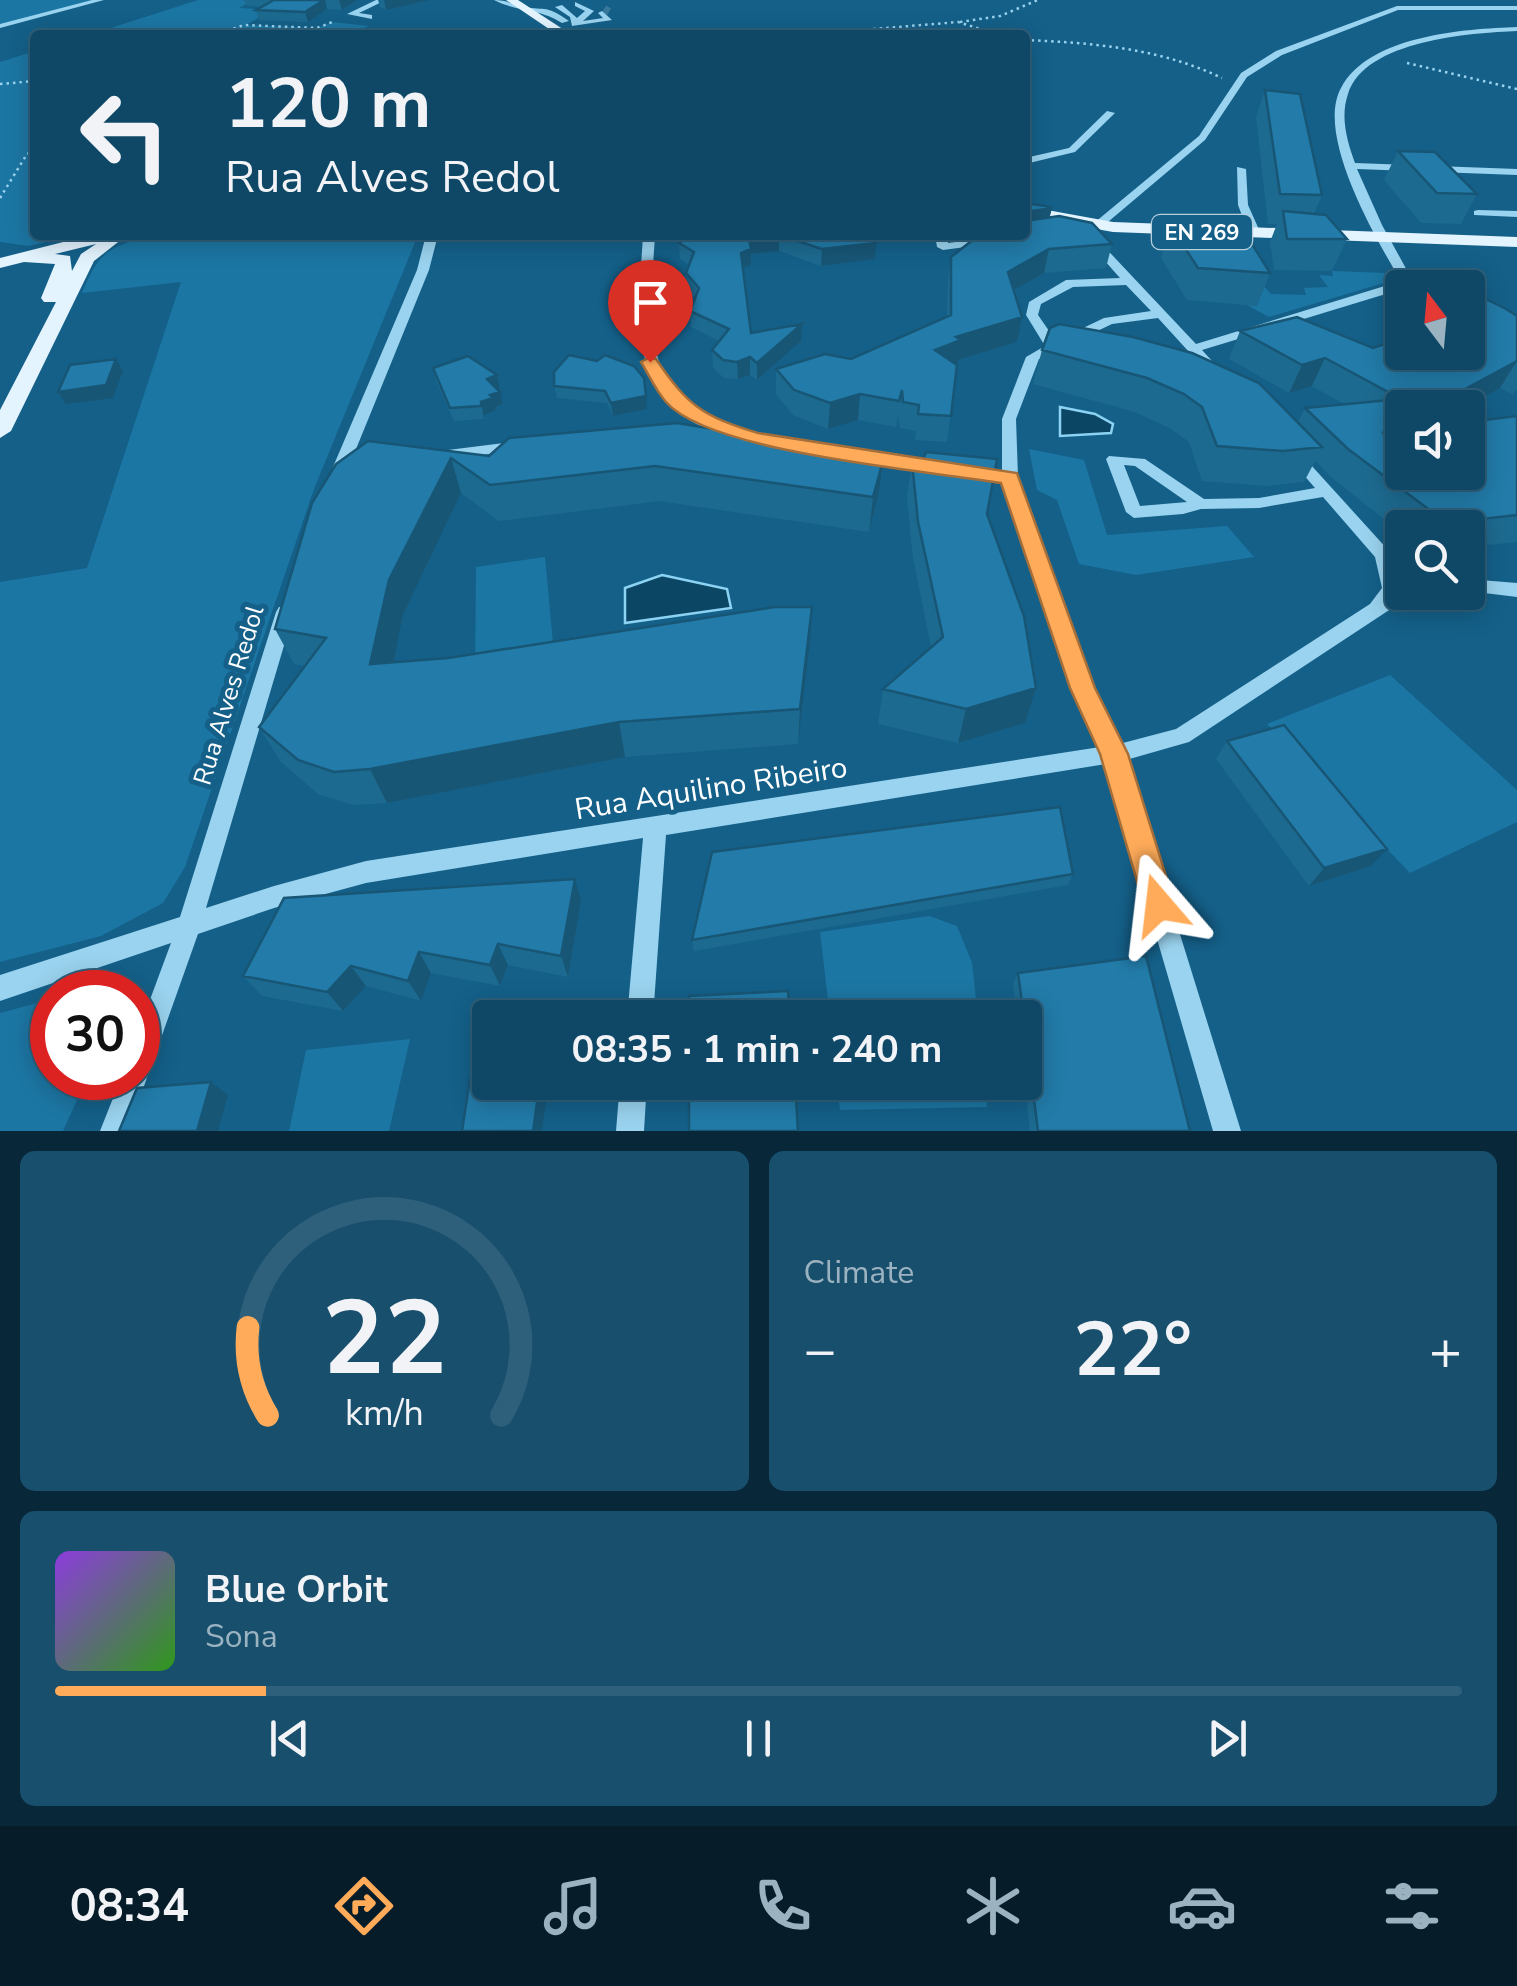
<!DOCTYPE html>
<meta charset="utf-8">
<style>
body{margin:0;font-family:"Nunito Sans",sans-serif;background:#184f6d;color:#f1f3f6;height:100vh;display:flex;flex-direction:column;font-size:38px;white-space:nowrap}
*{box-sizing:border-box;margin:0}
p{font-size:32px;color:#9bb2c0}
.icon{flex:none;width:55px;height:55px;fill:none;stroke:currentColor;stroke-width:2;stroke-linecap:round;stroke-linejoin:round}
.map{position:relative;height:1131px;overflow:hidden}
.details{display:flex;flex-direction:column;gap:20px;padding:20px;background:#082839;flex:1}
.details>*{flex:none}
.guide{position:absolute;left:30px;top:30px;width:1000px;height:210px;border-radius:10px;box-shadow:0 5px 25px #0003,0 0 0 2px #2f607b;background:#0f4867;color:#f1f3f6;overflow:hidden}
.needle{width:65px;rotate:344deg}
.fabs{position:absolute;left:1385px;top:270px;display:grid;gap:20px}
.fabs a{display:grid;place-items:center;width:100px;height:100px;border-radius:10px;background:#0f4867;box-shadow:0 5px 25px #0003,0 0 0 2px #2f607b;font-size:50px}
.speed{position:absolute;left:30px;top:970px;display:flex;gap:20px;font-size:50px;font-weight:700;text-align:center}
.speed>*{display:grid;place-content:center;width:130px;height:130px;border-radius:50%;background:#0f4867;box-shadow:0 5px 25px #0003,0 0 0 2px #2f607b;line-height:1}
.speed .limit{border:15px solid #d22;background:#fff;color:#111}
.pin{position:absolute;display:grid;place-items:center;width:85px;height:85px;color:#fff;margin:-102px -42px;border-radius:50% 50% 50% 0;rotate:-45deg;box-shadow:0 0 10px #0007}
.pin .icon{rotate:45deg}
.me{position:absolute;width:110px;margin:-55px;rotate:343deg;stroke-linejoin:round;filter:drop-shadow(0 0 8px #0008)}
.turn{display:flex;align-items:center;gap:35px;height:210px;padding:0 30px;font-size:45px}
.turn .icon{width:130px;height:130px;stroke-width:2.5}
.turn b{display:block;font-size:70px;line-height:85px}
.big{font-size:75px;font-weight:700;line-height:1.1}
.details .card{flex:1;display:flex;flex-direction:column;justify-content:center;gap:15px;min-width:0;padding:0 35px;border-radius:15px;background:#184f6d}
.details .dial{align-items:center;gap:0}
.dial svg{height:260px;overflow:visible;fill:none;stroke:#2f607b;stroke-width:7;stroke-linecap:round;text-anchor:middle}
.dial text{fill:#f1f3f6;stroke:none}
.song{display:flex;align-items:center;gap:30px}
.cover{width:120px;height:120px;border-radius:15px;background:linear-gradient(135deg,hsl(270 70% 55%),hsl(110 70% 35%))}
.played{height:10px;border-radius:5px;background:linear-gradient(90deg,#ffab59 15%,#2f607b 15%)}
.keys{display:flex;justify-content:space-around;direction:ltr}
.heat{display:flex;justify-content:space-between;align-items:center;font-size:55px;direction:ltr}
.details .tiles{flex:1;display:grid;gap:20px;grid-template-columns:1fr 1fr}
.card:last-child{grid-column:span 2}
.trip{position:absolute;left:472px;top:1000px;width:570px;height:100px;border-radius:10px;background:#0f4867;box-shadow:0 5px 25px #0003,0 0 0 2px #2f607b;font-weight:700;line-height:100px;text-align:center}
.tabs{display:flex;height:160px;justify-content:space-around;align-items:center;background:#061d29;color:#9bb2c0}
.tabs .icon{width:70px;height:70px}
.tabs .current{color:#ffab59}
.tabs b{font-size:45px;color:#f1f3f6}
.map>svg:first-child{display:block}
</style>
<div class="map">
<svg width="1517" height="1131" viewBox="0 0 1517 1131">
<rect width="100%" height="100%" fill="#146089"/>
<path fill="#1c76a3" d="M 0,0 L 93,0 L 0,25 Z
M 198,0 L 253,0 L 239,8 L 272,10 L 246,25 L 317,28 L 332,22 L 369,26 L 346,35 L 89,35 Z
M 35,51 L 35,235 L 76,235 L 29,246 L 0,242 L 0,62 Z
M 151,235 L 418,235 L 314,489 L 185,867 L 163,903 L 101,936 L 0,962 L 0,582 L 87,568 L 181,282 L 82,293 C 100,250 107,249 151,235 Z
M 1332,271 L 1387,273 L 1387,282 L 1269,317 L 1247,305 L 1255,305 L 1260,282 L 1271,294 L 1306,295 L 1304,288 L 1328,287 L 1319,275 L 1333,276 Z
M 1029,449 L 1084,460 L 1107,535 L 1227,526 L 1254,557 L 1136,575 L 1079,564 L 1057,500 L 1037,490 Z
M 545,557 L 555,665 L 475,678 L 476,567 Z
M 1390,675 L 1517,790 L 1517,822 L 1410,873 L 1267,724 Z
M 929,916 L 957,926 L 972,963 L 978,1017 L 830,1017 L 820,932 Z
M 52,999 L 52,1078 L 87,1078 L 63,1131 L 0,1131 L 0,1013 Z
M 410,1039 L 389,1131 L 289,1131 L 306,1050 Z
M 837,1083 L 984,1083 L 987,1107 L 840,1110 Z"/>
<path fill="#0c4665" stroke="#8cd2f3" stroke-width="2.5" d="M 1060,407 L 1095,414 L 1113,424 L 1111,433 L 1060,436 Z
M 662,575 L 727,589 L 731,608 L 625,623 L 625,588 Z"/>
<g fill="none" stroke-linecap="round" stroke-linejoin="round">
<path stroke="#37789b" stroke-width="8" stroke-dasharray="8 4" stroke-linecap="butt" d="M 604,9 L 609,12"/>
<path stroke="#9ad3ef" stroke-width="2.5" stroke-dasharray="2.5 4" stroke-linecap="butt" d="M 960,22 L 1000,16 L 1038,0
M 215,35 L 244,25 L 317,28 L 335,21
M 802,35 L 958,22 L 1000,35
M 1025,40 C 1094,43 1159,48 1222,78
M 1407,63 L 1517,89
M 0,84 L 35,81
M 0,198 L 27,154 L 35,151"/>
<path fill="#9ad3ef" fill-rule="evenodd" d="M 92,0 L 104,0 L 0,28 L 0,24 Z
M 376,0 L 386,0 L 359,13 L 372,15 L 372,19 L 347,14 Z
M 494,0 C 505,0 510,3 520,6 C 544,12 544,3 569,21 L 562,23 C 539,8 520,13 494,0 Z
M 575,2 L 594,11 L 583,21 L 603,18 L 598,13 L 602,11 L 612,20 L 572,26 L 570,17 L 555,7 L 562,5 L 577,18 L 585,11 L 575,6 Z
M 1397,6 L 1517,6 L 1517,10 L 1398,10 L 1282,55 L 1247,77 L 1205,140 L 1102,227 L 1094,227 L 1094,223 L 1199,136 L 1241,73 L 1276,51 Z
M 1517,27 L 1517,31 C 1471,33 1365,40 1348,94 C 1340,117 1347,141 1355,163 L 1517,169 L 1517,175 L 1357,169 L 1382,225 L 1414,283 L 1412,286 L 1202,350 L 1223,373 L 1216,377 L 1211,376 L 1158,318 L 1112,324 L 1039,359 L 1016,419 L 1018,477 L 1092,688 L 1119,744 L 1176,729 L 1370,604 L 1382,588 L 1375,557 L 1323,497 L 1259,508 L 1201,509 L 1183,514 L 1134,518 L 1126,512 L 1106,459 L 1109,456 L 1145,459 L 1204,499 L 1259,498 L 1315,488 L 1288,457 L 1291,454 L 1301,454 L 1389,551 L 1402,560 L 1402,574 L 1396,572 L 1402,592 L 1412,592 L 1409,597 L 1189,742 L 1126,760 L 1241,1131 L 1213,1131 L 1106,764 L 666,835 L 653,1018 L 627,1018 L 643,838 L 366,883 L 274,908 L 198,934 L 128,1131 L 100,1131 L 121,1078 L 138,1078 L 138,1032 L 171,943 L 0,1001 L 0,975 L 180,917 L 276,612 L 279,607 L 291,607 L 294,612 L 206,908 L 274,886 L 366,861 L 1100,747 L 1072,688 L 1002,477 L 1002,419 L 1026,357 L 1045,346 L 1026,315 L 1029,302 L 1066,280 L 1120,278 L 1088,242 L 1094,239 L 1098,240 L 1196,344 L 1401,281 C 1376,239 1315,135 1341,88 C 1369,35 1465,29 1517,27 ZM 1126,285 L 1151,311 L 1104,318 L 1056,341 L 1038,315 L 1041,304 L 1073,287 ZM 1124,465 L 1135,466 L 1187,502 L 1140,506 Z
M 1107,111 L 1115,113 L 1075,152 L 1025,164 L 1025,158 L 1069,148 Z
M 1237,167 L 1246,169 L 1248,205 L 1261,234 L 1259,236 L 1249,234 L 1238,205 Z
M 1478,210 L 1517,211 L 1517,217 L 1474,215 L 1474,211 Z
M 426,235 L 438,235 L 429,270 L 343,481 L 341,485 L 329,485 L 327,481 L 417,270 Z
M 643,235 L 655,235 C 652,291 639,373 694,410 C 716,424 742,429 767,436 L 770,439 L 767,442 L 762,444 C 735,437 705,432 682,415 C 626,375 640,295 643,235 Z
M 935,235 L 947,235 L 948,243 L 988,238 L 994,241 L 988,244 L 943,250 L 937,247 Z
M 519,441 L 524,443 L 527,446 L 524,449 L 440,461 L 432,456 L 440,451 Z
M 862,450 L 935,461 L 943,466 L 935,471 L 857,458 L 854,455 Z
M 1468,579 L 1517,583 L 1517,597 L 1468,591 Z
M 620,1082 L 647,1082 L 644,1131 L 616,1131 Z"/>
<path fill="#e3f4ff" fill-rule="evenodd" d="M 506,0 L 518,0 L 572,35 L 558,35 Z
M 1025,206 L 1113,222 L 1517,237 L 1517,247 L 1113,232 L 1025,216 Z
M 91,235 L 127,235 L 94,261 L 11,431 L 0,438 L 0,410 L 56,302 L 44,302 L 41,298 L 55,264 L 24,262 L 0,268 L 0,258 ZM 96,244 L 81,254 L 72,271 L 70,256 L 55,254 Z"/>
</g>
<path fill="#1d6a90" d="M 244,0 L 357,0 L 342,10 L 327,9 L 308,22 L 259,20 L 256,10 L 261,7 L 246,5 Z
M 378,0 L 430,0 L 386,10 L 380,7 Z
M 1265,90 L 1322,195 L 1314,214 L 1347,239 L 1332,271 L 1274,270 L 1270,242 L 1277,224 L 1268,224 L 1256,117 Z
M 1398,151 L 1477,194 L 1461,224 L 1421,223 L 1384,180 Z
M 1052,208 L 1049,218 L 1112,244 L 1106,268 L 1044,273 L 1013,290 L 1017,342 L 958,360 L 947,442 L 915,440 L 916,431 L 900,428 L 898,416 L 896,427 L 858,420 L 828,429 L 793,415 L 776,394 L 776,369 L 851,359 L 947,316 L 948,281 L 951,257 Z
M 1171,227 L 1270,273 L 1257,306 L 1187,300 L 1161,258 Z
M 691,235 L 872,235 L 875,259 L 821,266 L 779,251 L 751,254 L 751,265 L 743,268 L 751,333 L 801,341 L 757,380 L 750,375 L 738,379 L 724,378 L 713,368 L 712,350 L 719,341 L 691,327 L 690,311 L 695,298 L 687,290 L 686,273 L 689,265 L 680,259 L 679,243 Z
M 1425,269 L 1463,288 L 1415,288 Z
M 1400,291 L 1402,291 L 1402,327 L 1386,318 Z
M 1517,316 L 1517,390 L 1512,394 L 1500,388 L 1465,408 L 1402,408 L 1402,472 L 1517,416 L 1517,542 L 1468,547 L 1468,528 L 1402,528 L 1402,533 L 1332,478 L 1315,461 L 1304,482 L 1266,486 L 1202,481 L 1189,442 L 1171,429 L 1135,412 L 1033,384 L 1042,350 L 1050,328 L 1298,422 L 1305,408 L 1344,404 L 1312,386 L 1289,393 L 1229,359 L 1240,331 L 1373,348 Z
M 569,355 L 647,409 L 613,416 L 607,403 L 557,398 L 554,386 Z
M 433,368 L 497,375 L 500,388 L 497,389 L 503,404 L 495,407 L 496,410 L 484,415 L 484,419 L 454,421 L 436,381 Z
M 489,456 L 884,457 L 879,492 L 869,532 L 659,501 L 499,521 L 461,493 L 403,615 L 393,662 L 810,642 L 798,744 L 625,757 L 387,803 L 353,805 L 318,794 L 281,762 L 259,727 L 305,666 L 294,664 L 275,629 L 336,464 Z
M 912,462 L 1036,688 L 1025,723 L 958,743 L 878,724 L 883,689 L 931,647 L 913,557 L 907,497 Z
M 1227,741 L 1371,866 L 1309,886 L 1216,759 Z
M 1073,874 L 1068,885 L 694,951 L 692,940 Z
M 581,901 L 568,977 L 508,965 L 500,986 L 431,973 L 421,1001 L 366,986 L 343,1011 L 262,996 L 243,976 Z
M 1018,973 L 1190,1131 L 1030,1131 L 1025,1082 L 1025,1018 L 1017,1018 L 1013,984 Z"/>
<path fill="#185676" d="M 325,0 L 327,9 L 308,22 L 305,12 Z
M 339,0 L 357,0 L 342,10 Z
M 384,0 L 430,0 L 386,10 Z
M 1052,208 L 1048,224 L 1025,228 L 1025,212 Z
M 779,235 L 779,251 L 751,254 L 751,265 L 741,269 L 741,253 L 749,238 Z
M 876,243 L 875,259 L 821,266 L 822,249 Z
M 1049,249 L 1044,273 L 1003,296 L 1008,272 Z
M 1022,317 L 1017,342 L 958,360 L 957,365 L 935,350 L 956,337 Z
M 802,324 L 801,341 L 757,380 L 757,363 Z
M 750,357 L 750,375 L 738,379 L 737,362 Z
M 1325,358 L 1312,386 L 1289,393 L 1302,365 Z
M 116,359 L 123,371 L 113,398 L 66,404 L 58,392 Z
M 1517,361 L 1500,388 L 1465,408 L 1430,408 Z
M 497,375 L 500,388 L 490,392 L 487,379 Z
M 500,392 L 503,404 L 495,407 L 496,410 L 484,415 L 484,419 L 481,402 L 490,395 Z
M 860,394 L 858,420 L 828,429 L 830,403 Z
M 646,396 L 647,409 L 613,416 L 611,403 Z
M 1402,422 L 1402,441 L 1382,433 Z
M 884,457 L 879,492 L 869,532 L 873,497 Z
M 451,458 L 461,493 L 403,615 L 386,699 L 370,664 L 389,580 Z
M 812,607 L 810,642 L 798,744 L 800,709 Z
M 1036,688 L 1025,723 L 958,743 L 966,709 Z
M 619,722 L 625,757 L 387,803 L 370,769 Z
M 1387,849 L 1371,866 L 1309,886 L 1324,868 Z
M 575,879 L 581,901 L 568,977 L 561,956 Z
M 498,944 L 508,965 L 500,986 L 490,965 Z
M 419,952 L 431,973 L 421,1001 L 408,981 Z
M 351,966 L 366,986 L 343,1011 L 327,992 Z
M 211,1082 L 228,1095 L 218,1131 L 197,1131 Z
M 540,1082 L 542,1082 L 547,1092 L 542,1131 L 533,1131 Z"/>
<path fill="#227ba8" stroke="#185676" stroke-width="2.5" d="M 274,0 L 324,0 L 305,12 L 256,10 Z
M 1265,90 L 1300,94 L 1322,195 L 1280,194 Z
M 1398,151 L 1435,152 L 1477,194 L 1437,193 Z
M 1025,203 L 1045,206 L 1052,208 L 1025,212 Z
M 1283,211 L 1326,215 L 1347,239 L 1287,239 Z
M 1059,216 L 1092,223 L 1112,244 L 1049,249 L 1008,272 L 1022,317 L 956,337 L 961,340 L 935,350 L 957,365 L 951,416 L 918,414 L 919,405 L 903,402 L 902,390 L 899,401 L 860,394 L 830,403 L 794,390 L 776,369 L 825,354 L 851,359 L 951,315 L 951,257 L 979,235 L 1025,235 L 1025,221 Z
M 1171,227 L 1244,231 L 1270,273 L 1198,268 Z
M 691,235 L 779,235 L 749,238 L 751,249 L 741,253 L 751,333 L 802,324 L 757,363 L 750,357 L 737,362 L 723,360 L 712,350 L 729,329 L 690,311 L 699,288 L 686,273 L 694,252 L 679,243 Z
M 779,235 L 872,235 L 876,243 L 822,249 Z
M 1425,269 L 1463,288 L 1415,288 L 1427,285 Z
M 1468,290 L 1506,309 L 1517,316 L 1517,361 L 1430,408 L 1402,408 L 1402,422 L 1382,433 L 1402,430 L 1402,472 L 1468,472 L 1468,422 L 1517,416 L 1517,515 L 1447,523 L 1348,449 L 1305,408 L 1401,399 L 1325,358 L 1302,365 L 1240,331 L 1297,317 L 1373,348 L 1402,338 L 1402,352 L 1468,352 Z
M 1059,324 L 1133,337 L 1192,353 L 1259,383 L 1322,447 L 1283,451 L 1217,446 L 1202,407 L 1184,394 L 1147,378 L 1042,350 L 1050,328 Z
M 569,355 L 597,361 L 605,355 L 634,366 L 644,378 L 646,396 L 611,403 L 605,391 L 554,386 L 554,372 Z
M 468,356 L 497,375 L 487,379 L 500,392 L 490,395 L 493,398 L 481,402 L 481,406 L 450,408 L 433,368 Z
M 116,359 L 106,385 L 58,392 L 70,365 Z
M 677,423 L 884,457 L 873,497 L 655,466 L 490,485 L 451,458 L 389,580 L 370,664 L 448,658 L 775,607 L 812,607 L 800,709 L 619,722 L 370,769 L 334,772 L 298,760 L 259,727 L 326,638 L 275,629 L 312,503 L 336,464 L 368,441 L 489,456 L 509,438 Z
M 926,452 L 997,459 L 987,514 L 1024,616 L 1036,688 L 966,709 L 883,689 L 943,637 L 918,522 L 912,462 L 922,463 Z
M 1284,725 L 1387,849 L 1324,868 L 1227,741 Z
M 1060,807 L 1073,874 L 692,940 L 712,852 Z
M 575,879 L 561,956 L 498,944 L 490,965 L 419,952 L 408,981 L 351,966 L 327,992 L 243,976 L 284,898 Z
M 1146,956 L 1190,1131 L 1038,1131 L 1025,1029 L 1025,1018 L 1024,1018 L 1018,973 Z
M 788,991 L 790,1018 L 689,1018 L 689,996 Z
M 470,1078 L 490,1078 L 490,1082 L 540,1082 L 533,1131 L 462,1131 Z
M 211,1082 L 197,1131 L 119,1131 L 137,1088 Z
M 689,1082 L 795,1082 L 798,1131 L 689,1131 Z"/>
<path fill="#ffab59" stroke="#a66f3a" stroke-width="2.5" d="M 650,357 L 656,359 C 688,406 702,416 758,433 L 1017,473 L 1095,688 L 1128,754 L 1175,905 L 1170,915 L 1159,920 L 1148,915 L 1144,905 L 1100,754 L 1070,688 L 1001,483 C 928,471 711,453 666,402 C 656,391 649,375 641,362 Z"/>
<g text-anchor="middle" stroke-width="10" stroke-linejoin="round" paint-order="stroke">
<rect fill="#146089" stroke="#b8cfdc" stroke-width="2.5" x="1152" y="215" width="100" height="34" rx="8"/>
<g font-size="22" font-weight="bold" fill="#fff">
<text x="1202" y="240">EN 269</text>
</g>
<g font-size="25" fill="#fff" stroke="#146089">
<text transform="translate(228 695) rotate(-73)" y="9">Rua Alves Redol</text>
</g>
<g font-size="30" fill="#fff" stroke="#146089">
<text transform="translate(711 788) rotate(-9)" y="10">Rua Aquilino Ribeiro</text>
</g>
</g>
</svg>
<div class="fabs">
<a><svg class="needle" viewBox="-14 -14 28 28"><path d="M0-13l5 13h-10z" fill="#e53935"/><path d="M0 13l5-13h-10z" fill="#9bb2c0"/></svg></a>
<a><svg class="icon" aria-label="sound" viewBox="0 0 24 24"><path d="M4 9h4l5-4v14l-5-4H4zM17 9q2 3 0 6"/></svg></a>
<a><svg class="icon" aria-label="search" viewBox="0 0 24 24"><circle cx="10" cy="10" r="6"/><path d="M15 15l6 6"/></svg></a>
</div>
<div class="speed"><div class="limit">30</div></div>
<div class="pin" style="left:650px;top:362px;background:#d93025"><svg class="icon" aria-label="arrive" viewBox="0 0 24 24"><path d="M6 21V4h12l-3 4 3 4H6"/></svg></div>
<svg class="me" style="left:1159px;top:905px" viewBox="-20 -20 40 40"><path d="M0-17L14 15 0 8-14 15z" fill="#ffab59" stroke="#fff" stroke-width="4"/></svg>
<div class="trip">08:35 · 1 min · 240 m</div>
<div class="guide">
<div class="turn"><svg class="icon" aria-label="left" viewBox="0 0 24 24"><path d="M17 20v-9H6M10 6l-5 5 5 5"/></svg><div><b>120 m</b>Rua Alves Redol</div></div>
</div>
</div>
<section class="details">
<div class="tiles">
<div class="card dial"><svg viewBox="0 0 100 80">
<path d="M14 69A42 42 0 1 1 86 69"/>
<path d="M14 69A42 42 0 0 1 8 42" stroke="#ffab59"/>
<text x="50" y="56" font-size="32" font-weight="700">22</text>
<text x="50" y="72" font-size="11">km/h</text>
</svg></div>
<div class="card"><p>Climate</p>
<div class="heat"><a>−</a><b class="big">22°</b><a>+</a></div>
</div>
<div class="card">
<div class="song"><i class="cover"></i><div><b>Blue Orbit</b><p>Sona</p></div></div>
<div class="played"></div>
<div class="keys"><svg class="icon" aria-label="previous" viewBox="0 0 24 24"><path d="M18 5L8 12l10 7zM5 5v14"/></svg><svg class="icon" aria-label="pause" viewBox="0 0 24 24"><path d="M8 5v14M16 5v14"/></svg><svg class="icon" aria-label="next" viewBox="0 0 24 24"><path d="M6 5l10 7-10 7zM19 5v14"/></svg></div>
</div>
</div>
</section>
<nav class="tabs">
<b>08:34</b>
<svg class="icon current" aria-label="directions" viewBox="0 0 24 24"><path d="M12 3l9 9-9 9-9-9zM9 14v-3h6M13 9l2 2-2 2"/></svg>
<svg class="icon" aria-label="music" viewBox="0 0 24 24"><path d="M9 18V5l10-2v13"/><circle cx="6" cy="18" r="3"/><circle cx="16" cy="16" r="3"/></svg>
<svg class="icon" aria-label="phone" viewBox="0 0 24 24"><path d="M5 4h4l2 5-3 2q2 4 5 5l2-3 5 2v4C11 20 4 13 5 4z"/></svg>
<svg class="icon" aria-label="climate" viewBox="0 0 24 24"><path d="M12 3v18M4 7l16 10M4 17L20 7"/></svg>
<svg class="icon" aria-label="car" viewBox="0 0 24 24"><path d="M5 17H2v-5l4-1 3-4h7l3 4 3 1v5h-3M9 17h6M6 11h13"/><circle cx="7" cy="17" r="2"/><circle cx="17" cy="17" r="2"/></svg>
<svg class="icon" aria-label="filters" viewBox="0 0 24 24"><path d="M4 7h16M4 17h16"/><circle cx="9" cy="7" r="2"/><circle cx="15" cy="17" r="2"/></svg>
</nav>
